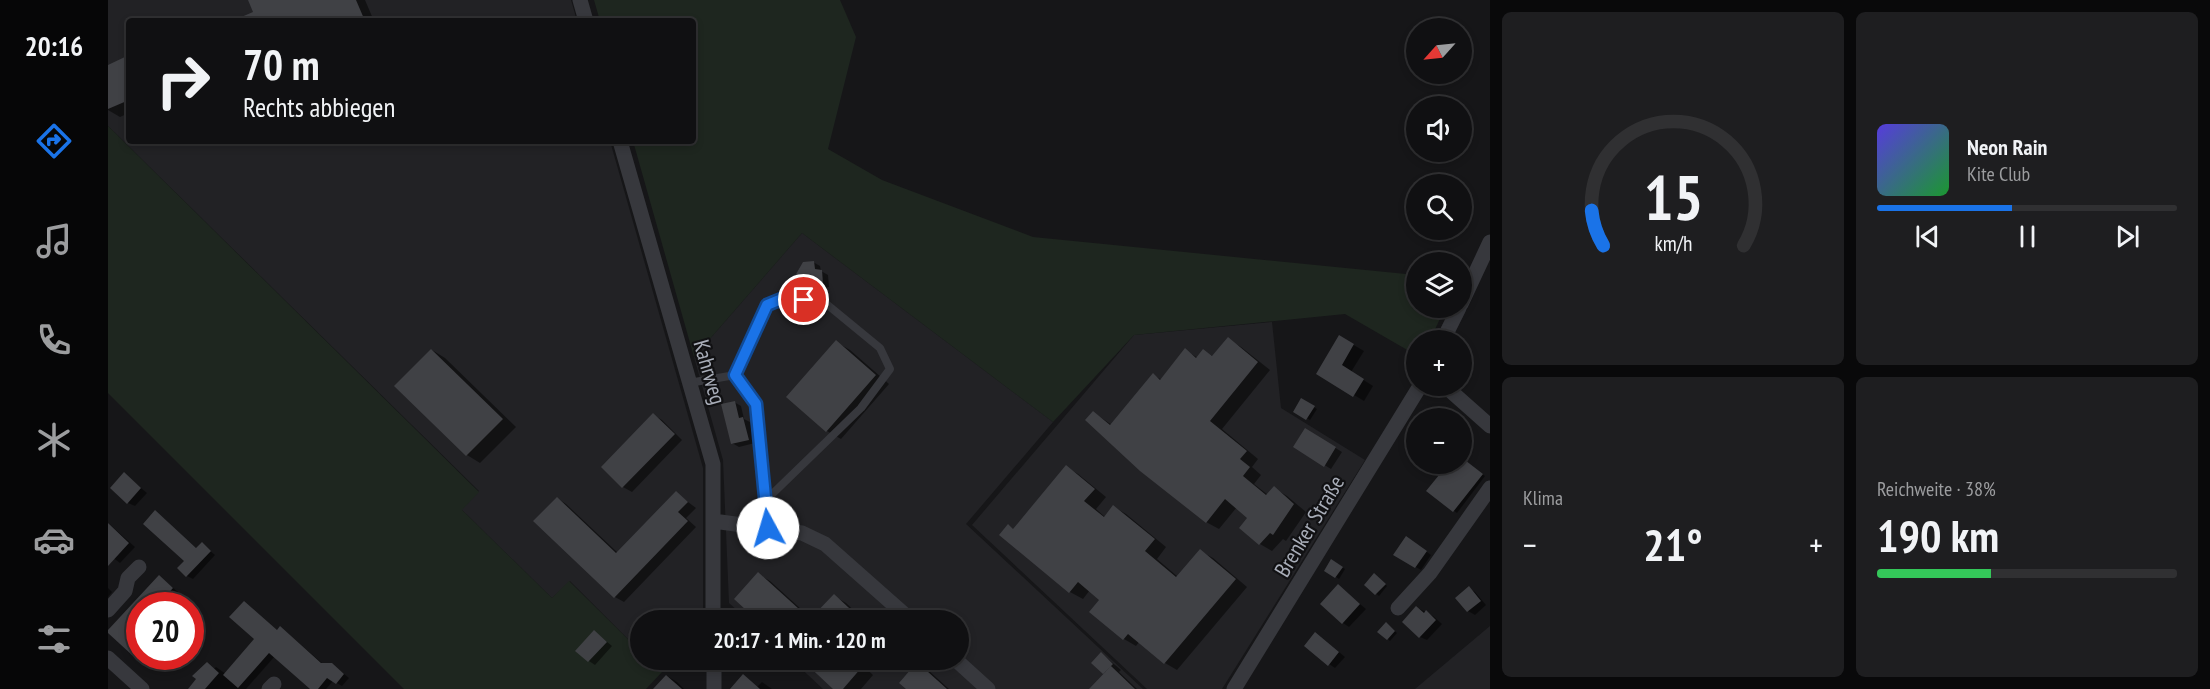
<!DOCTYPE html>
<html lang="de">
<meta charset="utf-8">
<style>
body{margin:0;font-family:"PT Sans Narrow",sans-serif;background:#1e1e20;color:#f1f3f6;height:100vh;display:flex;flex-direction:column;font-size:22px;white-space:nowrap}
*{box-sizing:border-box;margin:0}
p{font-size:20px;color:#9c9d9f}
.icon{flex:none;width:33px;height:33px;fill:none;stroke:currentColor;stroke-width:2;stroke-linecap:round;stroke-linejoin:round}
.map{position:relative;flex:1;overflow:hidden}
.side{display:flex;flex-direction:column;gap:12px;padding:12px;background:#09090a;width:720px}
.side>*{flex:none}
.banner{position:absolute;left:18px;top:18px;width:570px;height:126px;border-radius:6px;box-shadow:0 3px 9px #0003,0 0 0 2px #303032;background:#101012;color:#f1f3f6;overflow:hidden}
.needle{width:39px;rotate:243deg}
.controls{position:absolute;left:1298px;top:18px;display:grid;gap:12px}
.controls a{display:grid;place-items:center;width:66px;height:66px;border-radius:50%;background:#101012;box-shadow:0 3px 9px #0003,0 0 0 2px #303032;font-size:30px}
.speed{position:absolute;left:18px;top:592px;display:flex;gap:12px;font-size:30px;font-weight:700;text-align:center}
.speed>*{display:grid;place-content:center;width:78px;height:78px;border-radius:50%;background:#101012;box-shadow:0 3px 9px #0003,0 0 0 2px #303032;line-height:1}
.speed .limit{border:9px solid #d22;background:#fff;color:#111}
.pin{position:absolute;display:grid;place-items:center;width:51px;height:51px;color:#fff;margin:-26px;border:3px solid #fff;border-radius:50%;box-shadow:0 2px 6px #0007}
.me{position:absolute;width:66px;margin:-33px;rotate:354deg;stroke-linejoin:round;filter:drop-shadow(0 0 4px #0008)}
.turn{display:flex;align-items:center;gap:21px;height:126px;padding:0 18px;font-size:27px}
.turn .icon{width:78px;height:78px;stroke-width:2.5}
.turn b{display:block;font-size:42px;line-height:51px}
.big{font-size:45px;font-weight:800;line-height:1.1}
.side .card{flex:1;display:flex;flex-direction:column;justify-content:center;gap:9px;min-width:0;padding:0 21px;border-radius:9px;background:#1e1e20}
.side .dial{align-items:center;gap:0}
.dial svg{height:156px;overflow:visible;fill:none;stroke:#303032;stroke-width:7;stroke-linecap:round;text-anchor:middle}
.dial text{fill:#f1f3f6;stroke:none}
.song{display:flex;align-items:center;gap:18px}
.cover{width:72px;height:72px;border-radius:9px;background:linear-gradient(135deg,hsl(250 70% 55%),hsl(130 70% 35%))}
.played{height:6px;border-radius:3px;background:linear-gradient(90deg,#1a73e8 45%,#303032 45%)}
.keys{display:flex;justify-content:space-around;direction:ltr}
.heat{display:flex;justify-content:space-between;align-items:center;font-size:33px;direction:ltr}
.charge{height:9px;border-radius:4px;background:linear-gradient(90deg,#34c759 38%,#303032 0)}
.side .tiles{flex:1;display:grid;gap:12px;grid-template-columns:repeat(2,1fr)}
.trip{position:absolute;left:522px;top:610px;width:339px;height:60px;border-radius:30px;background:#101012;box-shadow:0 3px 9px #0003,0 0 0 2px #303032;font-weight:800;line-height:60px;text-align:center}
main{display:flex;flex:1;min-height:0}
.dock{display:flex;flex-direction:column;width:108px;justify-content:space-around;align-items:center;background:#060607;color:#9c9d9f}
.dock .icon{width:42px;height:42px}
.dock .current{color:#1a73e8}
.dock b{font-size:27px;color:#f1f3f6}
.map>svg:first-child{display:block}
</style>
<main>
<nav class="dock">
<b>20:16</b>
<svg class="icon current" aria-label="directions" viewBox="0 0 24 24"><path d="M12 3l9 9-9 9-9-9zM9 14v-3h6M13 9l2 2-2 2"/></svg>
<svg class="icon" aria-label="music" viewBox="0 0 24 24"><path d="M9 18V5l10-2v13"/><circle cx="6" cy="18" r="3"/><circle cx="16" cy="16" r="3"/></svg>
<svg class="icon" aria-label="phone" viewBox="0 0 24 24"><path d="M5 4h4l2 5-3 2q2 4 5 5l2-3 5 2v4C11 20 4 13 5 4z"/></svg>
<svg class="icon" aria-label="climate" viewBox="0 0 24 24"><path d="M12 3v18M4 7l16 10M4 17L20 7"/></svg>
<svg class="icon" aria-label="car" viewBox="0 0 24 24"><path d="M5 17H2v-5l4-1 3-4h7l3 4 3 1v5h-3M9 17h6M6 11h13"/><circle cx="7" cy="17" r="2"/><circle cx="17" cy="17" r="2"/></svg>
<svg class="icon" aria-label="filters" viewBox="0 0 24 24"><path d="M4 7h16M4 17h16"/><circle cx="9" cy="7" r="2"/><circle cx="15" cy="17" r="2"/></svg>
</nav>
<div class="map">
<svg width="1382" height="689" viewBox="0 0 1382 689">
<rect width="100%" height="100%" fill="#161618"/>
<path fill="#222225" d="M 0,0 L 463,0 L 469,21 L 21,21 L 21,141 L 502,141 L 595,468 L 595,621 L 532,621 L 532,651 L 462,581 L 444,598 L 353,509 L 371,491 L 0,126 Z
M 694,233 L 945,422 L 858,524 L 1035,689 L 715,689 L 684,660 L 850,660 L 850,621 L 641,621 L 621,603 L 615,460 L 586,357 Z
M 1164,322 L 1173,408 L 1257,460 L 1114,689 L 1039,689 L 864,525 L 1026,335 Z
M 1382,626 L 1382,689 L 1307,689 Z"/>
<path fill="#1e261f" d="M 486,0 L 732,0 L 748,37 L 720,149 L 774,180 L 925,237 L 1308,275 L 1308,308 L 1337,308 L 1322,340 L 1308,340 L 1308,355 L 1237,314 L 1026,335 L 945,422 L 694,233 L 586,357 L 525,141 L 585,141 L 585,21 L 492,21 Z
M 0,126 L 371,492 L 354,510 L 444,598 L 461,581 L 532,651 L 532,660 L 542,660 L 554,672 L 538,689 L 296,689 L 0,393 Z"/>
<path fill="#0007" d="M 141,0 L 257,0 L 266,21 L 128,21 L 147,13 Z
M 21,57 L 21,113 L 12,117 L 0,110 L 0,66 Z
M 705,262 L 712,266 L 713,271 L 720,275 L 721,287 L 688,291 L 682,287 Z
M 1232,337 L 1256,351 L 1243,372 L 1265,386 L 1256,401 L 1210,373 Z
M 1120,339 L 1133,347 L 1162,370 L 1114,429 L 1150,459 L 1144,467 L 1153,475 L 1146,484 L 1160,495 L 1166,488 L 1179,496 L 1198,512 L 1178,541 L 1175,539 L 1164,551 L 1152,544 L 1142,518 L 1129,507 L 1111,529 L 1098,522 L 986,413 L 1004,425 L 1045,375 L 1054,380 L 1077,350 L 1090,358 L 1096,351 L 1106,357 Z
M 728,342 L 742,350 L 781,384 L 733,439 L 719,431 L 680,397 Z
M 324,350 L 337,358 L 408,427 L 372,463 L 359,455 Z
M 1194,400 L 1209,409 L 1202,420 L 1187,411 Z
M 626,402 L 633,406 L 636,419 L 642,422 L 647,443 L 631,447 L 624,443 Z
M 545,415 L 554,420 L 574,440 L 524,492 L 515,487 Z
M 1198,430 L 1234,452 L 1223,469 L 1187,447 Z
M 1353,458 L 1377,476 L 1349,513 L 1320,491 L 1341,464 L 1353,464 Z
M 958,467 L 970,474 L 998,497 L 988,509 L 997,517 L 1006,507 L 1018,514 L 1058,547 L 1049,559 L 1070,577 L 1092,551 L 1105,558 L 1139,587 L 1069,670 L 1057,663 L 1031,642 L 1028,646 L 1016,639 L 993,600 L 982,590 L 975,599 L 962,592 L 893,535 L 906,530 Z
M 16,474 L 39,493 L 27,506 L 20,503 Z
M 568,493 L 588,508 L 578,518 L 588,527 L 516,602 L 507,597 L 449,498 L 458,504 L 510,553 Z
M 47,512 L 89,549 L 94,544 L 107,555 L 85,579 L 79,576 L 78,561 Z
M 0,523 L 27,547 L 12,563 L 0,554 Z
M 1304,541 L 1323,555 L 1313,570 L 1306,566 Z
M 1224,561 L 1237,569 L 1231,579 L 1218,570 Z
M 650,574 L 662,581 L 704,619 L 726,596 L 738,603 L 757,621 L 653,621 Z
M 51,577 L 70,592 L 57,606 L 32,606 L 30,657 L 1,632 Z
M 1269,577 L 1279,586 L 1271,596 L 1258,585 Z
M 1230,586 L 1258,609 L 1241,627 L 1235,623 Z
M 0,588 L 4,592 L 0,597 Z
M 1361,588 L 1367,592 L 1378,605 L 1367,615 L 1360,611 Z
M 1308,607 L 1325,616 L 1334,624 L 1319,640 L 1312,637 Z
M 1281,626 L 1289,633 L 1282,641 L 1280,639 Z
M 170,631 L 178,632 L 215,664 L 224,664 L 241,678 L 234,686 L 225,681 L 218,689 L 204,689 L 167,656 L 138,689 L 82,689 L 108,667 L 118,674 Z
M 487,632 L 504,646 L 487,665 L 481,661 Z
M 1214,638 L 1237,657 L 1227,668 L 1221,664 Z
M 994,654 L 1013,670 L 1011,672 L 1029,689 L 983,689 L 997,674 Z
M 696,660 L 749,660 L 765,675 L 753,689 L 728,689 Z
M 810,664 L 820,670 L 841,689 L 800,689 Z
M 559,676 L 569,682 L 576,689 L 547,689 Z
M 636,676 L 649,687 L 654,682 L 664,689 L 631,689 Z"/>
<path fill="#404145" d="M 140,0 L 248,0 L 257,21 L 124,21 L 145,12 Z
M 21,55 L 21,100 L 0,109 L 0,65 Z
M 706,261 L 707,269 L 714,270 L 715,284 L 680,288 L 695,262 Z
M 1231,335 L 1246,344 L 1234,365 L 1256,379 L 1245,397 L 1208,374 Z
M 1120,337 L 1150,362 L 1102,421 L 1139,451 L 1132,459 L 1142,467 L 1135,476 L 1158,495 L 1166,486 L 1186,504 L 1165,535 L 1162,533 L 1151,545 L 1131,528 L 1139,518 L 1117,499 L 1098,523 L 1032,471 L 977,420 L 985,411 L 1002,425 L 1045,373 L 1052,380 L 1077,348 L 1088,358 L 1095,349 L 1104,356 Z
M 728,340 L 768,375 L 718,432 L 678,397 Z
M 323,349 L 395,419 L 358,456 L 286,386 Z
M 1193,398 L 1207,406 L 1198,420 L 1185,412 Z
M 627,401 L 631,418 L 635,417 L 641,440 L 623,444 L 613,404 Z
M 545,413 L 567,434 L 514,488 L 493,467 Z
M 1197,428 L 1228,447 L 1216,467 L 1185,447 Z
M 1353,457 L 1375,474 L 1345,512 L 1318,491 L 1340,464 L 1353,464 Z
M 958,465 L 987,489 L 976,501 L 996,517 L 1005,505 L 1047,539 L 1037,551 L 1068,577 L 1092,549 L 1128,579 L 1056,664 L 1020,634 L 1015,640 L 981,612 L 991,600 L 970,582 L 961,593 L 891,535 L 900,524 L 905,529 Z
M 16,472 L 33,488 L 19,504 L 2,488 Z
M 568,491 L 580,502 L 570,512 L 580,521 L 506,598 L 425,521 L 449,497 L 508,553 Z
M 47,510 L 88,548 L 94,542 L 103,551 L 78,577 L 69,568 L 76,561 L 35,524 Z
M 0,523 L 21,543 L 0,566 Z
M 1298,536 L 1319,551 L 1307,568 L 1285,555 Z
M 1223,559 L 1235,567 L 1227,578 L 1216,571 Z
M 650,572 L 702,619 L 726,594 L 755,621 L 650,621 L 626,599 Z
M 1266,573 L 1278,584 L 1267,595 L 1256,585 Z
M 51,575 L 65,588 L 49,606 L 32,606 L 32,625 L 23,634 L 32,642 L 32,646 L 24,655 L 0,633 L 0,630 Z
M 1230,584 L 1252,604 L 1234,624 L 1212,604 Z
M 1361,586 L 1373,601 L 1359,612 L 1347,598 Z
M 136,601 L 169,630 L 172,626 L 213,663 L 224,663 L 236,674 L 228,684 L 219,678 L 210,689 L 202,689 L 161,653 L 130,688 L 115,675 L 146,639 L 121,617 Z
M 1308,606 L 1316,613 L 1318,610 L 1328,620 L 1311,638 L 1294,622 Z
M 1278,622 L 1287,631 L 1279,640 L 1269,632 Z
M 486,630 L 499,642 L 480,662 L 467,651 Z
M 1207,632 L 1231,652 L 1220,666 L 1196,646 Z
M 993,652 L 1005,664 L 995,674 L 983,663 Z
M 694,660 L 746,660 L 754,667 L 735,689 L 725,689 Z
M 99,662 L 111,673 L 97,689 L 80,689 L 88,679 L 84,676 Z
M 809,662 L 839,689 L 798,689 L 791,683 Z
M 1003,666 L 1027,689 L 981,689 Z
M 635,674 L 652,689 L 622,689 Z
M 558,675 L 574,689 L 545,689 Z"/>
<g fill="none" stroke-linecap="round" stroke-linejoin="round">
<path stroke="#37383d" stroke-width="8" d="M 627,375 L 659,305 L 676,298 L 716,302 L 772,348 L 782,369 L 753,408 L 657,501
M 581,383 L 627,375 L 648,404 L 660,528"/>
<path stroke="#37383d" stroke-width="15" d="M 472,0 L 478,21
M 512,141 L 605,464 L 605,621
M 1353,304 L 1382,242
M 1335,340 L 1351,308
M 1337,386 L 1382,426
M 605,521 L 694,533 L 717,544 L 804,621
M 1290,608 L 1322,573 L 1382,488
M 0,610 L 17,591 L 20,578 L 31,567
M 0,658 L 34,689
M 606,660 L 606,689
M 848,660 L 880,689
M 161,689 L 166,684
M 1126,689 L 1312,386"/>
</g>
<g fill="none" stroke-linecap="round" stroke-linejoin="round">
<g stroke="#114b97" stroke-width="15">
<path id="route" d="M 660,528 L 648,404 L 627,375 L 659,305 L 676,298 L 696,300"/>
</g>
<use href="#route" stroke="#1a73e8" stroke-width="10"/>
</g>
<g text-anchor="middle" stroke-width="4.5" stroke-linejoin="round" paint-order="stroke">
<g font-size="22" fill="#a8adb8" stroke="#111113">
<text transform="translate(602 372) rotate(74)" y="8">Kahrweg</text>
<text transform="translate(1201 526) rotate(-59)" y="8">Brenker Straße</text>
</g>
</g>
</svg>
<div class="controls">
<a><svg class="needle" viewBox="-14 -14 28 28"><path d="M0-13l5 13h-10z" fill="#e53935"/><path d="M0 13l5-13h-10z" fill="#9c9d9f"/></svg></a>
<a><svg class="icon" aria-label="sound" viewBox="0 0 24 24"><path d="M4 9h4l5-4v14l-5-4H4zM17 9q2 3 0 6"/></svg></a>
<a><svg class="icon" aria-label="search" viewBox="0 0 24 24"><circle cx="10" cy="10" r="6"/><path d="M15 15l6 6"/></svg></a>
<a><svg class="icon" aria-label="layers" viewBox="0 0 24 24"><path d="M12 4l9 5-9 5-9-5zM3 14l9 5 9-5"/></svg></a>
<a>+</a>
<a>−</a>
</div>
<div class="speed"><div class="limit">20</div></div>
<div class="pin" style="left:696px;top:300px;background:#d93025"><svg class="icon" aria-label="arrive" viewBox="0 0 24 24"><path d="M6 21V4h12l-3 4 3 4H6"/></svg></div>
<svg class="me" style="left:660px;top:528px" viewBox="-20 -20 40 40"><circle r="19" fill="#fff"/><path d="M0-13L10 11 0 6-10 11z" fill="#1a73e8"/></svg>
<div class="trip">20:17 · 1 Min. · 120 m</div>
<div class="banner">
<div class="turn"><svg class="icon" aria-label="right" viewBox="0 0 24 24"><path d="M7 20v-9h11M14 6l5 5-5 5"/></svg><div><b>70 m</b>Rechts abbiegen</div></div>
</div>
</div>
<section class="side">
<div class="tiles">
<div class="card dial"><svg viewBox="0 0 100 80">
<path d="M14 69A42 42 0 1 1 86 69"/>
<path d="M14 69A42 42 0 0 1 8 51" stroke="#1a73e8"/>
<text x="50" y="56" font-size="32" font-weight="700">15</text>
<text x="50" y="72" font-size="11">km/h</text>
</svg></div>
<div class="card">
<div class="song"><i class="cover"></i><div><b>Neon Rain</b><p>Kite Club</p></div></div>
<div class="played"></div>
<div class="keys"><svg class="icon" aria-label="previous" viewBox="0 0 24 24"><path d="M18 5L8 12l10 7zM5 5v14"/></svg><svg class="icon" aria-label="pause" viewBox="0 0 24 24"><path d="M8 5v14M16 5v14"/></svg><svg class="icon" aria-label="next" viewBox="0 0 24 24"><path d="M6 5l10 7-10 7zM19 5v14"/></svg></div>
</div>
<div class="card"><p>Klima</p>
<div class="heat"><a>−</a><b class="big">21°</b><a>+</a></div>
</div>
<div class="card"><p>Reichweite · 38%</p><b class="big">190 km</b><div class="charge"></div></div>
</div>
</section>
</main>
